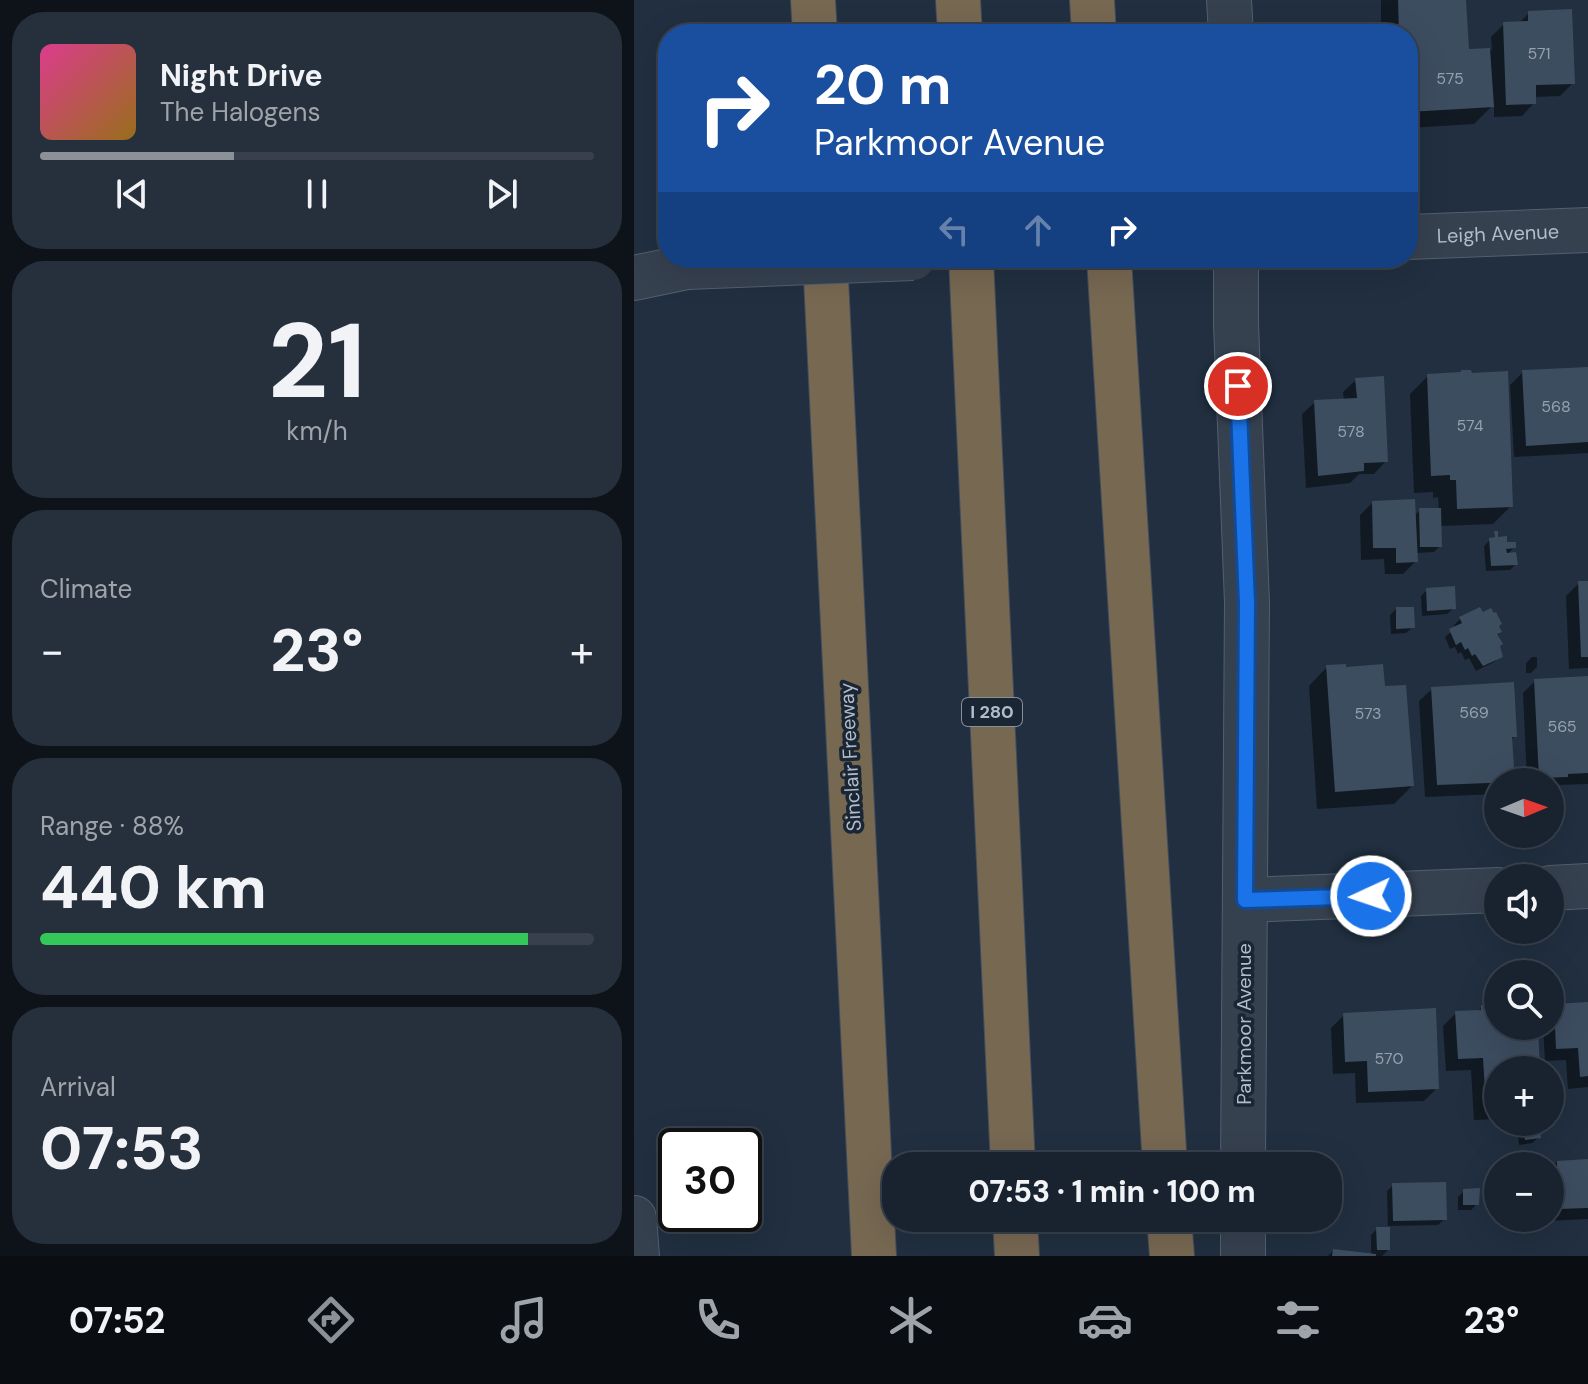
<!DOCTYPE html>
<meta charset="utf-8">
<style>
body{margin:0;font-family:"DM Sans",sans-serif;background:#262f3c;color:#f1f3f6;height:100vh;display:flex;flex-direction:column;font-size:30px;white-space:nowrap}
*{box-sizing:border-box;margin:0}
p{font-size:26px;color:#9fa4ab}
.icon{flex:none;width:44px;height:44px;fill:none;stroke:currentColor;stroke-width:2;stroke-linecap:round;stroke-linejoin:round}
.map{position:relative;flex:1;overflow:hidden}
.side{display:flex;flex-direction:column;gap:12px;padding:12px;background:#0e131a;width:634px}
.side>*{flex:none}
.hud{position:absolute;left:24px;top:24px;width:760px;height:244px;border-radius:32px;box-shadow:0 8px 32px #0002,0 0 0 2px #37404c;background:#1a4fa0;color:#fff;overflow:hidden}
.needle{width:52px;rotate:88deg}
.tools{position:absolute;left:850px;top:768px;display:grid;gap:16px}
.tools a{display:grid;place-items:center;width:80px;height:80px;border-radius:50%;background:#192330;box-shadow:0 8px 32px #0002,0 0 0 2px #37404c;font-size:40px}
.speed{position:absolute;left:24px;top:1128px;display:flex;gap:16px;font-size:40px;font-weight:700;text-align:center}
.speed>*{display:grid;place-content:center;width:104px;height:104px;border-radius:50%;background:#192330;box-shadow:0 8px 32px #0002,0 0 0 2px #37404c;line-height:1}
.speed .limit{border:4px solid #111;border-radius:12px;background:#fff;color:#111}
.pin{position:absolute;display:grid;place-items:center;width:68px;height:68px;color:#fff;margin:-34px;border:4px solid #fff;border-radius:50%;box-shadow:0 2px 8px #0007}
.me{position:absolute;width:88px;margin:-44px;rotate:267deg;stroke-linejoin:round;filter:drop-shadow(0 0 6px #0008)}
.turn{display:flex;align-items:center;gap:28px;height:168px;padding:0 24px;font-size:36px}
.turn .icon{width:104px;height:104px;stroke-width:2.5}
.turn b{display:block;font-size:56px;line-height:68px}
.lanes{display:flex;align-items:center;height:76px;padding:0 24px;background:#0003;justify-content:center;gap:40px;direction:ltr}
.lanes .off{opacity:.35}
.big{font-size:60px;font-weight:800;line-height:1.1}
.side .card{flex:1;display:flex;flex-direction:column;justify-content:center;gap:12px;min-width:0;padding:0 28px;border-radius:32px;background:#262f3c}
.side .dial{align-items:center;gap:0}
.dial b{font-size:104px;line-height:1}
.song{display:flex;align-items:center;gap:24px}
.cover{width:96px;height:96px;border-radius:12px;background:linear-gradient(135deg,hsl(330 70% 55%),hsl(40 70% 35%))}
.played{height:8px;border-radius:4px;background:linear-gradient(90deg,#8c9099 35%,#37404c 35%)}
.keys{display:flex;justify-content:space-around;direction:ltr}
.heat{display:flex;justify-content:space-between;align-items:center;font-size:44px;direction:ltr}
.charge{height:12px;border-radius:6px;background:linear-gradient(90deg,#34c759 88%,#37404c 0)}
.trip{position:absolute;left:248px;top:1152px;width:460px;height:80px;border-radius:32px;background:#192330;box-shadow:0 8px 32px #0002,0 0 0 2px #37404c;font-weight:800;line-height:80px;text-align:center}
.tabs{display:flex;height:128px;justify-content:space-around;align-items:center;background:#0a0e13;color:#9fa4ab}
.tabs .icon{width:56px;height:56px}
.tabs .on{color:#8c9099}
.tabs b{font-size:36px;color:#f1f3f6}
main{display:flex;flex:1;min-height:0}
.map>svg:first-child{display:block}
</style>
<main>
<section class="side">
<div class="card">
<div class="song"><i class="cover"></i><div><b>Night Drive</b><p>The Halogens</p></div></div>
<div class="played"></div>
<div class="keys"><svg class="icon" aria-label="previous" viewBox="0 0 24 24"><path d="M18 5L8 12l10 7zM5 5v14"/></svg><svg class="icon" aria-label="pause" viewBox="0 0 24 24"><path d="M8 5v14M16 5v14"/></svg><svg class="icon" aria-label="next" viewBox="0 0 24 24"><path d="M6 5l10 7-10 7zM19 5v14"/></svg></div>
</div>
<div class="card dial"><b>21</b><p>km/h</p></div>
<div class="card"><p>Climate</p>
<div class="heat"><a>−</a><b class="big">23°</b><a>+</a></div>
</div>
<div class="card"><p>Range · 88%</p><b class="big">440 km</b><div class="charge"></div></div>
<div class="card"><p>Arrival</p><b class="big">07:53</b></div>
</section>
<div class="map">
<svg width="954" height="1256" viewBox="0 0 954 1256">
<rect width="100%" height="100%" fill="#212f40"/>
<path fill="#0007" d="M 747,0 L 830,0 L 833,51 L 858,50 L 857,37 L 870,24 L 884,24 L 895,13 L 939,83 L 926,96 L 900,97 L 900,103 L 888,116 L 860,117 L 860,104 L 840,124 L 774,128 L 774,34 L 747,34 Z
M 954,369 L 954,453 L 880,457 L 876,385 L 889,372 Z
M 836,375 L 877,506 L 859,524 L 805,526 L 806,546 L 800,552 L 781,553 L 782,561 L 769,574 L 751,574 L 750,559 L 727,560 L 726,515 L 738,503 L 780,516 L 786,510 L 805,510 L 804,497 L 799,498 L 799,492 L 780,493 L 776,394 L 794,376 Z
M 722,380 L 752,461 L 740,474 L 725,474 L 716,483 L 672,488 L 668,414 L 681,402 L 710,400 L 709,392 Z
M 856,540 L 880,547 L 873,555 L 882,564 L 876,570 L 852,571 L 850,546 Z
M 945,583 L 954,583 L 954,668 L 935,669 L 932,596 Z
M 793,590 L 820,608 L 813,614 L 788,616 L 787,596 Z
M 762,609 L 779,627 L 772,633 L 757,634 L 756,615 Z
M 848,615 L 866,632 L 862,635 L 866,656 L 860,662 L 842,671 L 835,658 L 831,660 L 827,652 L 824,654 L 821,647 L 816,649 L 811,637 L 822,628 L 820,625 L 826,619 Z
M 898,657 L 903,657 L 903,667 L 897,673 L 892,673 L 892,663 Z
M 693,667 L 749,689 L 778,786 L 760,804 L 683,809 L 675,686 Z
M 954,678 L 954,784 L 923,785 L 916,789 L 916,782 L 893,782 L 889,693 L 901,681 Z
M 798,689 L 881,736 L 876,740 L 864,782 L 864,794 L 791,797 L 785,701 Z
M 954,1004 L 954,1087 L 934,1089 L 932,1060 L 911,1061 L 909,1026 L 916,1026 L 916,1011 L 921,1006 Z
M 848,1007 L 864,1007 L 864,1026 L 902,1026 L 904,1070 L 864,1070 L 864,1119 L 840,1120 L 837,1070 L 812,1071 L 809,1026 L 822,1013 L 843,1012 Z
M 710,1015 L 803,1088 L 790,1101 L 722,1103 L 721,1073 L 699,1074 L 697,1028 Z
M 888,1122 L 903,1122 L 905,1137 L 898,1143 L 885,1145 L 883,1126 Z
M 954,1161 L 954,1219 L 912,1221 L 912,1218 L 916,1218 L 916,1170 L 923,1162 Z
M 759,1185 L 811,1219 L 804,1225 L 754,1226 L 754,1250 L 748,1256 L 694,1256 L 699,1251 L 737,1255 L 737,1235 L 743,1229 L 754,1229 L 753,1191 Z
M 830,1191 L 843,1204 L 837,1210 L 824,1210 L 824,1197 Z"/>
<path fill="#3d4d60" d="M 764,0 L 832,0 L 835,49 L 856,48 L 860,107 L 774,112 L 774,34 L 765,34 Z
M 938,9 L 941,84 L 902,85 L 902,104 L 872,105 L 869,22 L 894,21 L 894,11 Z
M 954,367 L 954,442 L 892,446 L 888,370 Z
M 827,370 L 837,370 L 838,373 L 874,371 L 879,507 L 823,509 L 822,480 L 816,480 L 816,475 L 797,476 L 793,374 L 827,372 Z
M 750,376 L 754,462 L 730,463 L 730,471 L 684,476 L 680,400 L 723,398 L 721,378 Z
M 781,499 L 784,562 L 762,563 L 762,548 L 739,548 L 738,501 Z
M 785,508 L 807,508 L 808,547 L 786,547 Z
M 860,531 L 864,531 L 864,537 L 873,536 L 873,542 L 882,542 L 882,548 L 872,549 L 873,553 L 882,552 L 884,565 L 857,566 L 855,538 L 861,537 Z
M 944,581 L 954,581 L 954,657 L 947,657 Z
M 821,586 L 822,609 L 793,611 L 792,588 Z
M 762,607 L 780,607 L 781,628 L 762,629 Z
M 846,607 L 849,612 L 857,608 L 860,613 L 862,612 L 868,624 L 865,626 L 868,632 L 863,634 L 869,644 L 866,646 L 869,657 L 849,666 L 841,654 L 838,656 L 834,648 L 831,650 L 827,642 L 822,645 L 815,629 L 828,623 L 825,617 Z
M 712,664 L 712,667 L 749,664 L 751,686 L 772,685 L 780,786 L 701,792 L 692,665 Z
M 954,676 L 954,773 L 934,774 L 934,777 L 905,778 L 900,679 Z
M 880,682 L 883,737 L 878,737 L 881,782 L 803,785 L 797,687 Z
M 954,1002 L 954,1076 L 946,1077 L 944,1048 L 922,1049 L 920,1004 Z
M 847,1005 L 864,1005 L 864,1026 L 904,1026 L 906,1070 L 864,1070 L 864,1107 L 852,1108 L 849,1058 L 824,1059 L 821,1011 L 847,1010 Z
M 802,1008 L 805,1089 L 734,1092 L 733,1061 L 711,1062 L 709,1013 Z
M 889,1122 L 905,1122 L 907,1138 L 891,1140 Z
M 954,1159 L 954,1208 L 924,1209 L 923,1161 Z
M 812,1182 L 813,1220 L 759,1221 L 758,1183 Z
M 846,1188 L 845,1205 L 829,1205 L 829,1189 Z
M 742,1227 L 756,1227 L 756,1250 L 743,1250 Z
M 699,1249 L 742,1254 L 742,1256 L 698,1256 Z"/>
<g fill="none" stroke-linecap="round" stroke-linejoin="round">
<g stroke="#545f6e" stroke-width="46">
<g id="minor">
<path id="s1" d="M 774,237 L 954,230"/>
<path d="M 916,888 L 954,886"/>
<path d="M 611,900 L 864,890"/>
</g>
</g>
<g stroke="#545f6e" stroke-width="46">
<path id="tertiary" d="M 595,0 L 597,34
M 602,258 L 602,324 L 613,603 L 609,1166
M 0,278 L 53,267
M 0,1218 L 3,1256
M 609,1256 L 609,1218"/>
</g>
<g stroke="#414c5b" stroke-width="46">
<path id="motorway" d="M 179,0 L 181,34
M 324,0 L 326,34
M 458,0 L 460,34
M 191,258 L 240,1256
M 337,258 L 379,1166
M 475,258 L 531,1166
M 381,1218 L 383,1256
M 535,1218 L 538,1256"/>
</g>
<use href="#minor" stroke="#364150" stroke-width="44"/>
<use href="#tertiary" stroke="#364150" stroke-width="44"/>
<use href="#motorway" stroke="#776852" stroke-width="44"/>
<g stroke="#545f6e" stroke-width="46" stroke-linecap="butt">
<path id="tertiary-bridge" d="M 53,267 L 279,258"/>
</g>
<use href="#tertiary-bridge" stroke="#364150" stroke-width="44"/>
</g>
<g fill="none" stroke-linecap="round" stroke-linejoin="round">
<g stroke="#114b97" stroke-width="20">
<path id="route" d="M 604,386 L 613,603 L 611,900 L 737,896"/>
</g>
<use href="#route" stroke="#1a73e8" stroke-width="14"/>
</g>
<g text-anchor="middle" stroke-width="7" stroke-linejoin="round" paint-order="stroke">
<g font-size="16" fill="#95a0b0">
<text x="905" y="59">571</text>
<text x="816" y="84">575</text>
<text x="922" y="412">568</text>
<text x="836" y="431">574</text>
<text x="717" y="437">578</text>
<text x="840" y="718">569</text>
<text x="734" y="719">573</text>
<text x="928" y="732">565</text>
<text x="755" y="1064">570</text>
</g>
<rect fill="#1b2635" stroke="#858f9e" stroke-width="2" x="328" y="698" width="60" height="28" rx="6"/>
<g font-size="18" font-weight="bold" fill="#b2bccb">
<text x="358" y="718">I 280</text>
</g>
<g font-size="20" fill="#b2bccb" stroke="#1b2635">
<text dy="7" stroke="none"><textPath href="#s1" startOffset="90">Leigh Avenue</textPath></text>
<text transform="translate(216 757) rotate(-93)" y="7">Sinclair Freeway</text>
<text transform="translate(610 1024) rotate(-90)" y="7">Parkmoor Avenue</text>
</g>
</g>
</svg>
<div class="tools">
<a><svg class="needle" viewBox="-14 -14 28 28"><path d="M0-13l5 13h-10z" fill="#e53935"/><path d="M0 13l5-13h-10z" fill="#9fa4ab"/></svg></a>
<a><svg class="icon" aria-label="sound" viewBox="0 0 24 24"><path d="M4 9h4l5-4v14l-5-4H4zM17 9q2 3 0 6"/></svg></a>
<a><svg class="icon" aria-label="search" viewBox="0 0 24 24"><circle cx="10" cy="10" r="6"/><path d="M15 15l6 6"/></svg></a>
<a>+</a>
<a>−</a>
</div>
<div class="speed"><div class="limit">30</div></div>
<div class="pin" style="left:604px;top:386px;background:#d93025"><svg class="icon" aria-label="arrive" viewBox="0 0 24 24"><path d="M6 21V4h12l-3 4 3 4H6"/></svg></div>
<svg class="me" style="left:737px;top:896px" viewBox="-20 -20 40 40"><circle r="17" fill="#1a73e8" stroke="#fff" stroke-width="3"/><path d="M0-11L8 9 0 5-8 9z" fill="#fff"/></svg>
<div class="trip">07:53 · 1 min · 100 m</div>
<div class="hud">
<div class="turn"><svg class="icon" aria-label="right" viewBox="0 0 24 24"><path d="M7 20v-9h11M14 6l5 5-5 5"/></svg><div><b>20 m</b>Parkmoor Avenue</div></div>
<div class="lanes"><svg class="icon off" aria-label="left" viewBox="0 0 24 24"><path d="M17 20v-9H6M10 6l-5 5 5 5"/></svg><svg class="icon off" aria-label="ahead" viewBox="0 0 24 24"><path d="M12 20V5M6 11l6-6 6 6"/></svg><svg class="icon" aria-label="right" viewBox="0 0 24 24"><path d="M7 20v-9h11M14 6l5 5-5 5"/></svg></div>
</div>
</div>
</main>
<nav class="tabs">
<b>07:52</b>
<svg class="icon on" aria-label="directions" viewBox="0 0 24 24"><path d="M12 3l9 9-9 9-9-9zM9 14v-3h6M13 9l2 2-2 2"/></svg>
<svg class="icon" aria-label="music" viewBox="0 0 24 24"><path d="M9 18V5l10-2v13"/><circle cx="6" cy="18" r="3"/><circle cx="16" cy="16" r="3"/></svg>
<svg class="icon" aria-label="phone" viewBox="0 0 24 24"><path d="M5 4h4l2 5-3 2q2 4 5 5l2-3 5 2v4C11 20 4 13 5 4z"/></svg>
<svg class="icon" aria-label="climate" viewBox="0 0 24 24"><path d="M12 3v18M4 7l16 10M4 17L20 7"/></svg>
<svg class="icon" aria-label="car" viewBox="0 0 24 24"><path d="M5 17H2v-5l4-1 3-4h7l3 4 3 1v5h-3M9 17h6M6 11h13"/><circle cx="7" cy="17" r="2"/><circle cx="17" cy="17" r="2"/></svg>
<svg class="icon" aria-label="filters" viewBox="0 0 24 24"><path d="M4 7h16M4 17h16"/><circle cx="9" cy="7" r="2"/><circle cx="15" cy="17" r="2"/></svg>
<b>23°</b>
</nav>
